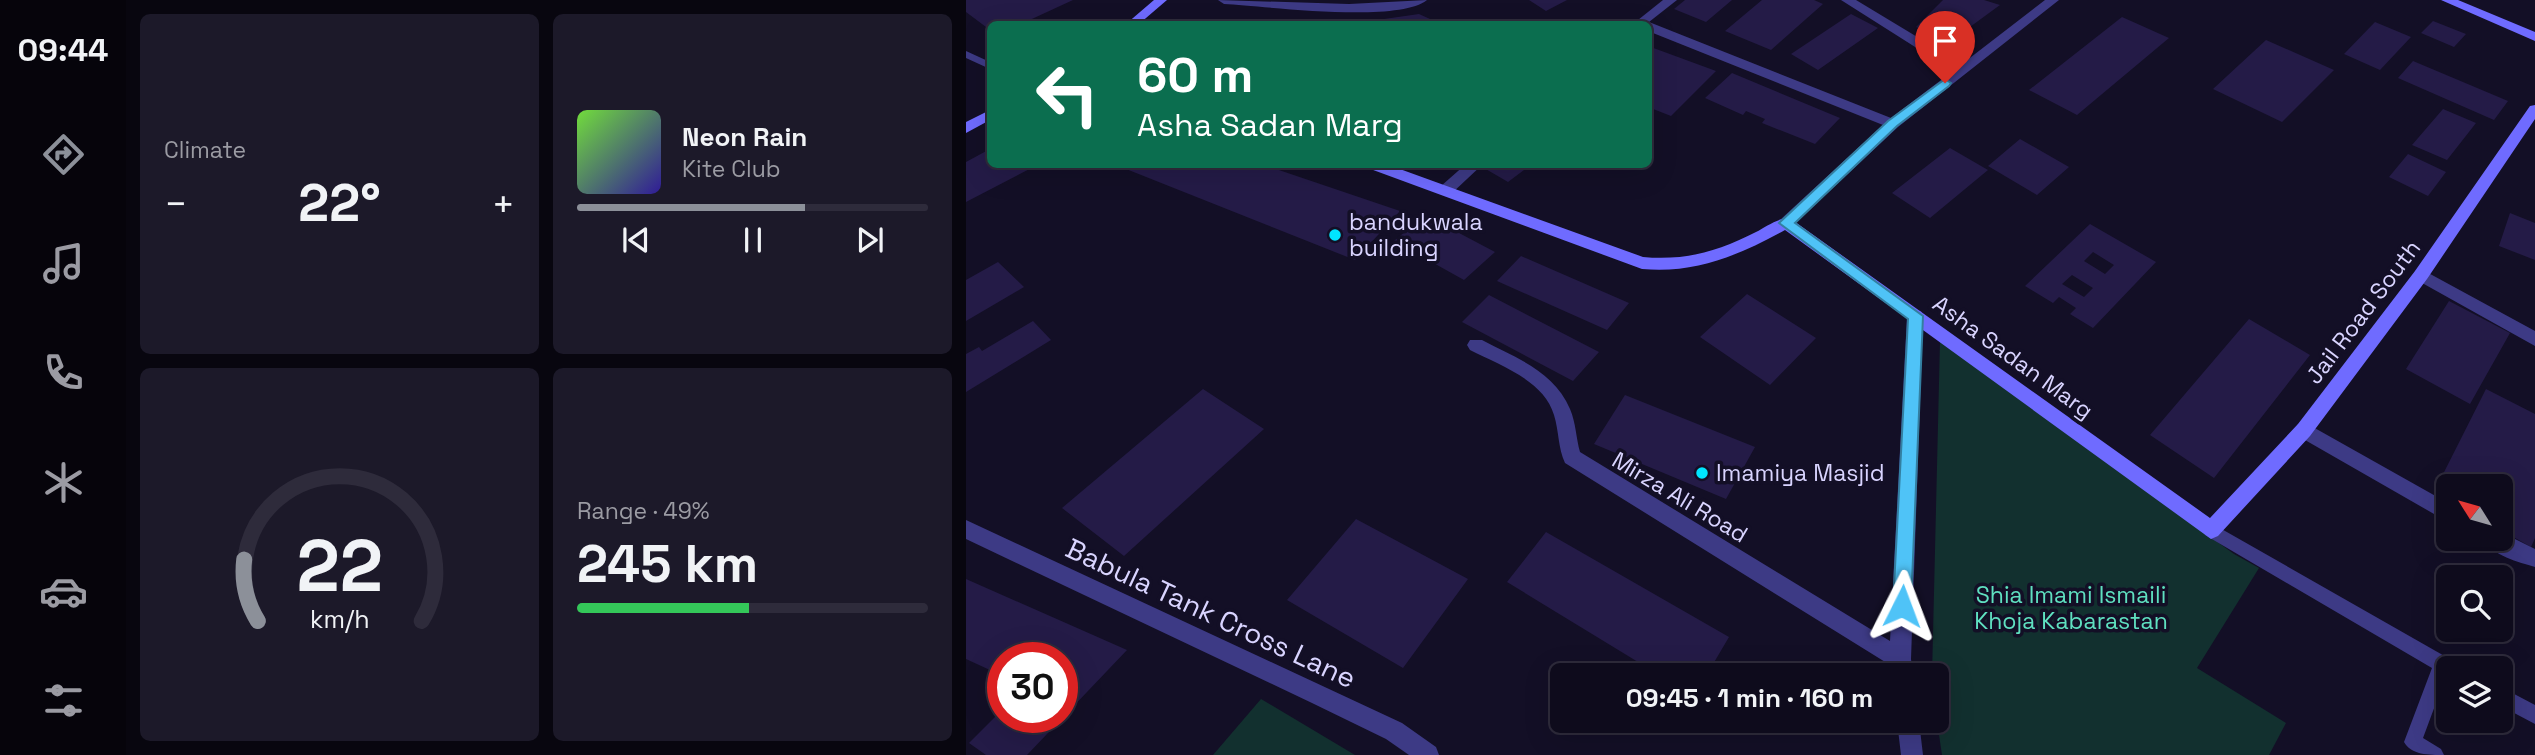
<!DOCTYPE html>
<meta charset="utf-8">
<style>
body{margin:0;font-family:"Space Grotesk",sans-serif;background:#1c1929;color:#f1f3f6;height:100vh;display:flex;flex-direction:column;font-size:26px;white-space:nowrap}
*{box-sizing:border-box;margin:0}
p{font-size:23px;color:#9b9ba3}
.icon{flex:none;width:38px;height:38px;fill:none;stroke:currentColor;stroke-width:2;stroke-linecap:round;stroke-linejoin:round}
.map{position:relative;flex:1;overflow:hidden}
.sheet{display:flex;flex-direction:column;gap:14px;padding:14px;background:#08060f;width:840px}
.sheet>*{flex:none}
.banner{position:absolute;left:21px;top:21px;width:665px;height:147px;border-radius:10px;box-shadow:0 7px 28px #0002,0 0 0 2px #2e2b3b;background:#0b6e4f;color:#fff;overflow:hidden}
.needle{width:46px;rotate:307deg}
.tools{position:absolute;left:1470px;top:474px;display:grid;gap:14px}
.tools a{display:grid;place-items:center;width:77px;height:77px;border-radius:10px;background:#0e0b1c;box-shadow:0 7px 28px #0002,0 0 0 2px #2e2b3b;font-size:35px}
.speed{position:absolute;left:21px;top:642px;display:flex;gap:14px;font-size:35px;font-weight:700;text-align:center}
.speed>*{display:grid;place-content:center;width:91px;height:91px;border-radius:50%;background:#0e0b1c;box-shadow:0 7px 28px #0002,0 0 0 2px #2e2b3b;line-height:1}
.speed .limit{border:10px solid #d22;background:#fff;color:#111}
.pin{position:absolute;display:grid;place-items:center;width:60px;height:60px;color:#fff;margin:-72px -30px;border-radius:50% 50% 50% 0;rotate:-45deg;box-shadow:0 0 7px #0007}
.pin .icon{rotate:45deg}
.me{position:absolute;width:77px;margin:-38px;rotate:3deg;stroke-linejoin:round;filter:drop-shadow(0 0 5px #0008)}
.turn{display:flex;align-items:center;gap:24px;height:147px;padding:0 35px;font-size:32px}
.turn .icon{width:91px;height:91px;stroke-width:2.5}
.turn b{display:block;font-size:49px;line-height:60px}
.big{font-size:52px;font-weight:700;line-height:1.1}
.sheet .widget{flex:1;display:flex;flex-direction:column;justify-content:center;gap:10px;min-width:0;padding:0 24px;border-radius:10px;background:#1c1929}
.sheet .dial{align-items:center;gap:0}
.dial svg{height:182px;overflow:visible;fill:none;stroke:#2e2b3b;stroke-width:7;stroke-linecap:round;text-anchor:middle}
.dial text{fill:#f1f3f6;stroke:none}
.song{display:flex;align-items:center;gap:21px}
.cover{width:84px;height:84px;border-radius:10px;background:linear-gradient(135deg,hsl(100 70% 55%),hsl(250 70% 35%))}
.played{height:7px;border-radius:4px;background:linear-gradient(90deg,#8c9099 65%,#2e2b3b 65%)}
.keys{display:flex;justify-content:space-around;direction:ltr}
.heat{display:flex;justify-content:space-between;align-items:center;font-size:38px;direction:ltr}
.charge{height:10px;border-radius:5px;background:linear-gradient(90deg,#34c759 49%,#2e2b3b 0)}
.sheet .tiles{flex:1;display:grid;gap:14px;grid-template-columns:repeat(2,1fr)}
.trip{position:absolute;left:584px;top:663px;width:399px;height:70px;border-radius:10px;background:#0e0b1c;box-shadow:0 7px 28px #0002,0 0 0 2px #2e2b3b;font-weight:700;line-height:70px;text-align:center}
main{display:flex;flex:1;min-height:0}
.tab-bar{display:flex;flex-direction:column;width:126px;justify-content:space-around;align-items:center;background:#06040b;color:#9b9ba3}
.tab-bar .icon{width:49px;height:49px}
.tab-bar .selected{color:#8c9099}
.tab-bar b{font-size:32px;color:#f1f3f6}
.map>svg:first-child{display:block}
</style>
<main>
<nav class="tab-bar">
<b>09:44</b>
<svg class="icon selected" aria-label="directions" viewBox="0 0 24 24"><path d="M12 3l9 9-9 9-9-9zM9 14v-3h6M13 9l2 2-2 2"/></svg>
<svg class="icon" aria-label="music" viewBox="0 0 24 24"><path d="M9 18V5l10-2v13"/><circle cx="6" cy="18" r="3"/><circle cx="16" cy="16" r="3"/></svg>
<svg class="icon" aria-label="phone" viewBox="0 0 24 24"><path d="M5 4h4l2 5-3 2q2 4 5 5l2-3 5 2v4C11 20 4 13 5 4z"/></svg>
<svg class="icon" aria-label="climate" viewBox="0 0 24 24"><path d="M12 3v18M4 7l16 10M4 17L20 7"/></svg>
<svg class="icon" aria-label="car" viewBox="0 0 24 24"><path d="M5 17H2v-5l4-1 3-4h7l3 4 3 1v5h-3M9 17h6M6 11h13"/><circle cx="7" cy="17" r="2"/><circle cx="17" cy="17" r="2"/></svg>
<svg class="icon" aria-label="filters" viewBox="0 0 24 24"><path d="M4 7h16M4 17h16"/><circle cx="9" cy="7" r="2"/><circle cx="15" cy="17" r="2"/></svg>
</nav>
<section class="sheet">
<div class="tiles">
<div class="widget"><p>Climate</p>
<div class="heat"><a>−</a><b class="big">22°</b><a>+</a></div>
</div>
<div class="widget">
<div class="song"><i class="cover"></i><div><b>Neon Rain</b><p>Kite Club</p></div></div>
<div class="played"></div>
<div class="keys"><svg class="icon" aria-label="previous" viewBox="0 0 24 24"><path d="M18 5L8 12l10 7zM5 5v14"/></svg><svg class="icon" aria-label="pause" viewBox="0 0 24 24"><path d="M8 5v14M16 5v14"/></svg><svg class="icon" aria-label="next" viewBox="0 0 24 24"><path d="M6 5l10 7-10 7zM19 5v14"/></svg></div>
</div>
<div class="widget dial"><svg viewBox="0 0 100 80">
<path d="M14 69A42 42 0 1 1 86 69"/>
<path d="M14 69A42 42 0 0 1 8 42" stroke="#8c9099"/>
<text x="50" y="56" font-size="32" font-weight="700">22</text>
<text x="50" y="72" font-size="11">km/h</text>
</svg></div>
<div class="widget"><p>Range · 49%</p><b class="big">245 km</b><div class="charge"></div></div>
</div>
</section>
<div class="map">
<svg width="1569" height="755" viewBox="0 0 1569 755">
<rect width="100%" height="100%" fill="#130f26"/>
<path fill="#12302f" d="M 974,341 L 1268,554 L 1293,568 L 1231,668 L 1320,723 L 1303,755 L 976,755 L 971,721 L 971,676 L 966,676 Z
M 295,699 L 389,755 L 247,755 Z"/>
<path fill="#241b47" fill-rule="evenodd" d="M 0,0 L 107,0 L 55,24 L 24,24 L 24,30 L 0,12 Z
M 563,0 L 601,0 L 580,11 Z
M 719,0 L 766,0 L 740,22 L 708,9 Z
M 796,0 L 848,0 L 857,4 L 805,50 L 759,31 Z
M 977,0 L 1018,0 L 1034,5 L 982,43 L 950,27 Z
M 453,14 L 475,24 L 414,24 L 418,19 Z
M 885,14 L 912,28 L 852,70 L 825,54 Z
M 1156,17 L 1203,38 L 1111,115 L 1063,90 Z
M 1467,21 L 1500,34 L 1488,47 L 1455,33 Z
M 1409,22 L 1445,37 L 1414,70 L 1378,54 Z
M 1300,40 L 1368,70 L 1316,122 L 1247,89 Z
M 682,46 L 750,71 L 705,116 L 682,107 Z
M 1447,61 L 1542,101 L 1528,120 L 1432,78 Z
M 766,73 L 874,118 L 849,144 L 796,123 L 799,119 L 780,111 L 777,115 L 739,98 Z
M 1477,109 L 1510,123 L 1481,160 L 1446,145 Z
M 1054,139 L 1103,167 L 1071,195 L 1022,166 Z
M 984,148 L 1022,170 L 964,218 L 926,193 Z
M 24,149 L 24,164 L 73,164 L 0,202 L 0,162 Z
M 1442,154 L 1480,172 L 1462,196 L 1423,177 Z
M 295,164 L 434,211 L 389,260 L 150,165 Z
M 523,164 L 566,164 L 542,182 L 518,168 Z
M 1544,213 L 1569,223 L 1569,260 L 1533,246 Z
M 459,215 L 529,252 L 498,280 L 428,241 Z
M 1124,224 L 1190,262 L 1127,328 L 1104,314 L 1110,308 L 1093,297 L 1087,303 L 1059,286 ZM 1127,252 L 1148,265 L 1139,274 L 1118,261 ZM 1106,275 L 1127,288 L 1118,297 L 1096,284 Z
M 555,256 L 663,303 L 641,330 L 531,281 Z
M 32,262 L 58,287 L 0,321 L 0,280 Z
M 781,294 L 850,338 L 804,385 L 734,337 Z
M 523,295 L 633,352 L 607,381 L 496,322 Z
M 1483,301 L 1544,333 L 1504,404 L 1440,369 Z
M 1283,319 L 1344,355 L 1248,478 L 1184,435 Z
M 67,321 L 85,340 L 0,392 L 0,354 L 13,347 L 16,351 Z
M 237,389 L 298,429 L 158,556 L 96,508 Z
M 1520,389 L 1569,414 L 1569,538 L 1565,547 L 1535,530 L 1535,486 L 1482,486 L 1482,500 L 1468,492 Z
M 659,395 L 789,447 L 760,499 L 628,444 Z
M 390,519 L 502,579 L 437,668 L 321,600 Z
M 580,532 L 763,637 L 740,676 L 695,676 L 541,582 Z
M 0,579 L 161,650 L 61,755 L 20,755 L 3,743 L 37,709 L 37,718 L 96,718 L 96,658 L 37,658 L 37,676 L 0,659 Z"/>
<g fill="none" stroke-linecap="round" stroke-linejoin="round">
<path fill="#3d3a85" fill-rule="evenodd" d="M 0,51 L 24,62 L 24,69 L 0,58 Z
M 1245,523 L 1489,662 L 1491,668 L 1482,668 L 1482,676 L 1480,676 L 1457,738 L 1475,749 L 1478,755 C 1463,755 1445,755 1438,742 L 1466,668 L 1239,535 L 1237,530 L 1239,525 Z
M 1535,687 L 1569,705 L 1569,724 L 1535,706 Z"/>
<path fill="#3d3a85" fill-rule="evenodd" d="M 252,0 L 383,4 L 461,0 C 431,24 299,6 258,4 Z
M 697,0 L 711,0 L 683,22 L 925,118 L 987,71 L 875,0 L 890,0 L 996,64 L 1079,0 L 1093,0 L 932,127 L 825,227 L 815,227 L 812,223 L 815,219 L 917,125 L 682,31 L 682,24 L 667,24 Z
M 500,164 L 517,164 L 485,194 L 475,194 L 473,190 L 475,186 Z
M 1455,269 L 1569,331 L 1569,346 L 1449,279 L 1447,275 Z
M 949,310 L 955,311 L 957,316 L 945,659 L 947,676 L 925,676 L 924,665 L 599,463 C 592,448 593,431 588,415 C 578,380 533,365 504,350 L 501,345 L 504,340 L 516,340 C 550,358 588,371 604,409 C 610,423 610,438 614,452 L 924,641 L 941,316 L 943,311 Z
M 1338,422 L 1482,503 L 1482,522 L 1332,436 L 1329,430 L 1332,424 Z
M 0,520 L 436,723 L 470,747 L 473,755 L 443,755 L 420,739 L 346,703 L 0,539 Z
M 1535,532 L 1569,549 L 1569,567 C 1553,562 1526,556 1518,539 L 1535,539 Z
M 931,721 L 953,721 L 957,755 L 935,755 Z"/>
<path fill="#6f6bff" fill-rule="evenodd" d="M 188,0 L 201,0 L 173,24 L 160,24 Z
M 1475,0 L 1492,0 L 1569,32 L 1569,41 Z
M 1569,105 L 1569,119 L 1461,279 L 1344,436 L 1252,536 L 1245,539 L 819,230 C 773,255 730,274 676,269 L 399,167 L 397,164 L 420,164 L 677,257 C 719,261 753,251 790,232 C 800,227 814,216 825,219 L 1244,518 L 1332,424 L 1449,271 L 1564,106 Z
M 24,110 L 24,120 L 0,133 L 0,122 Z"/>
</g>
<path fill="#4fc3f7" stroke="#337fa1" stroke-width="2" d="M 979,79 L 985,83 L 983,86 L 931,126 L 829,223 L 957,316 L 945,606 L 943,613 L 936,615 L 929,613 L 927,606 L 942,319 L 813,223 L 922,121 Z"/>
<g fill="#00e5ff" stroke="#130f26" stroke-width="2.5">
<circle cx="369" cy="235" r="7"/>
<circle cx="736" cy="473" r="7"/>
</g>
<g text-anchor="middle" stroke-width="7" stroke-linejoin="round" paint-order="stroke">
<g font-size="23" fill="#d9d4ff" stroke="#130f26" text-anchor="start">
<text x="383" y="230">bandukwala<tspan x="383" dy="26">building</tspan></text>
<text x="750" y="481">Imamiya Masjid</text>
</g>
<g font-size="23" fill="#d9d4ff" stroke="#130f26">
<text transform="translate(1397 312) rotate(-53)" y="8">Jail Road South</text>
<text transform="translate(1047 357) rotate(36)" y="8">Asha Sadan Marg</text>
<text transform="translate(714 497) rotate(31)" y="8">Mirza Ali Road</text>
</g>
<g font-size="23" fill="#5fe0c0" stroke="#130f26">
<text x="1105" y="603">Shia Imami Ismaili<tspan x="1105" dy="26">Khoja Kabarastan</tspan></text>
</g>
<g font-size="28" fill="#d9d4ff" stroke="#130f26">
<text transform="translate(245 613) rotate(25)" y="10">Babula Tank Cross Lane</text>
</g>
</g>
</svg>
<div class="tools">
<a><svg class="needle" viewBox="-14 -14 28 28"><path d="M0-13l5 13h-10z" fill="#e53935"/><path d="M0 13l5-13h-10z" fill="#9b9ba3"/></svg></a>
<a><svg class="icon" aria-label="search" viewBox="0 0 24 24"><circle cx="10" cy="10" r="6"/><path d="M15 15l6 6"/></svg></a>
<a><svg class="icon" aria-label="layers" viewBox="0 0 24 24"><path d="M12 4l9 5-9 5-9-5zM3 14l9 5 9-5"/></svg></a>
</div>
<div class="speed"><div class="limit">30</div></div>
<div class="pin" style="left:979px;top:83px;background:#d93025"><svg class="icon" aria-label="arrive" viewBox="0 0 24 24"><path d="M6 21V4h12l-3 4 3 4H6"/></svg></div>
<svg class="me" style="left:936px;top:606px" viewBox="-20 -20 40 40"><path d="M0-17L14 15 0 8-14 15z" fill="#4fc3f7" stroke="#fff" stroke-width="4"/></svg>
<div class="trip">09:45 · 1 min · 160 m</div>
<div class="banner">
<div class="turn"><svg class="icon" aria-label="left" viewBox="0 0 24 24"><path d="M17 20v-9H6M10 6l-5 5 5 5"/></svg><div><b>60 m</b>Asha Sadan Marg</div></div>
</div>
</div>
</main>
